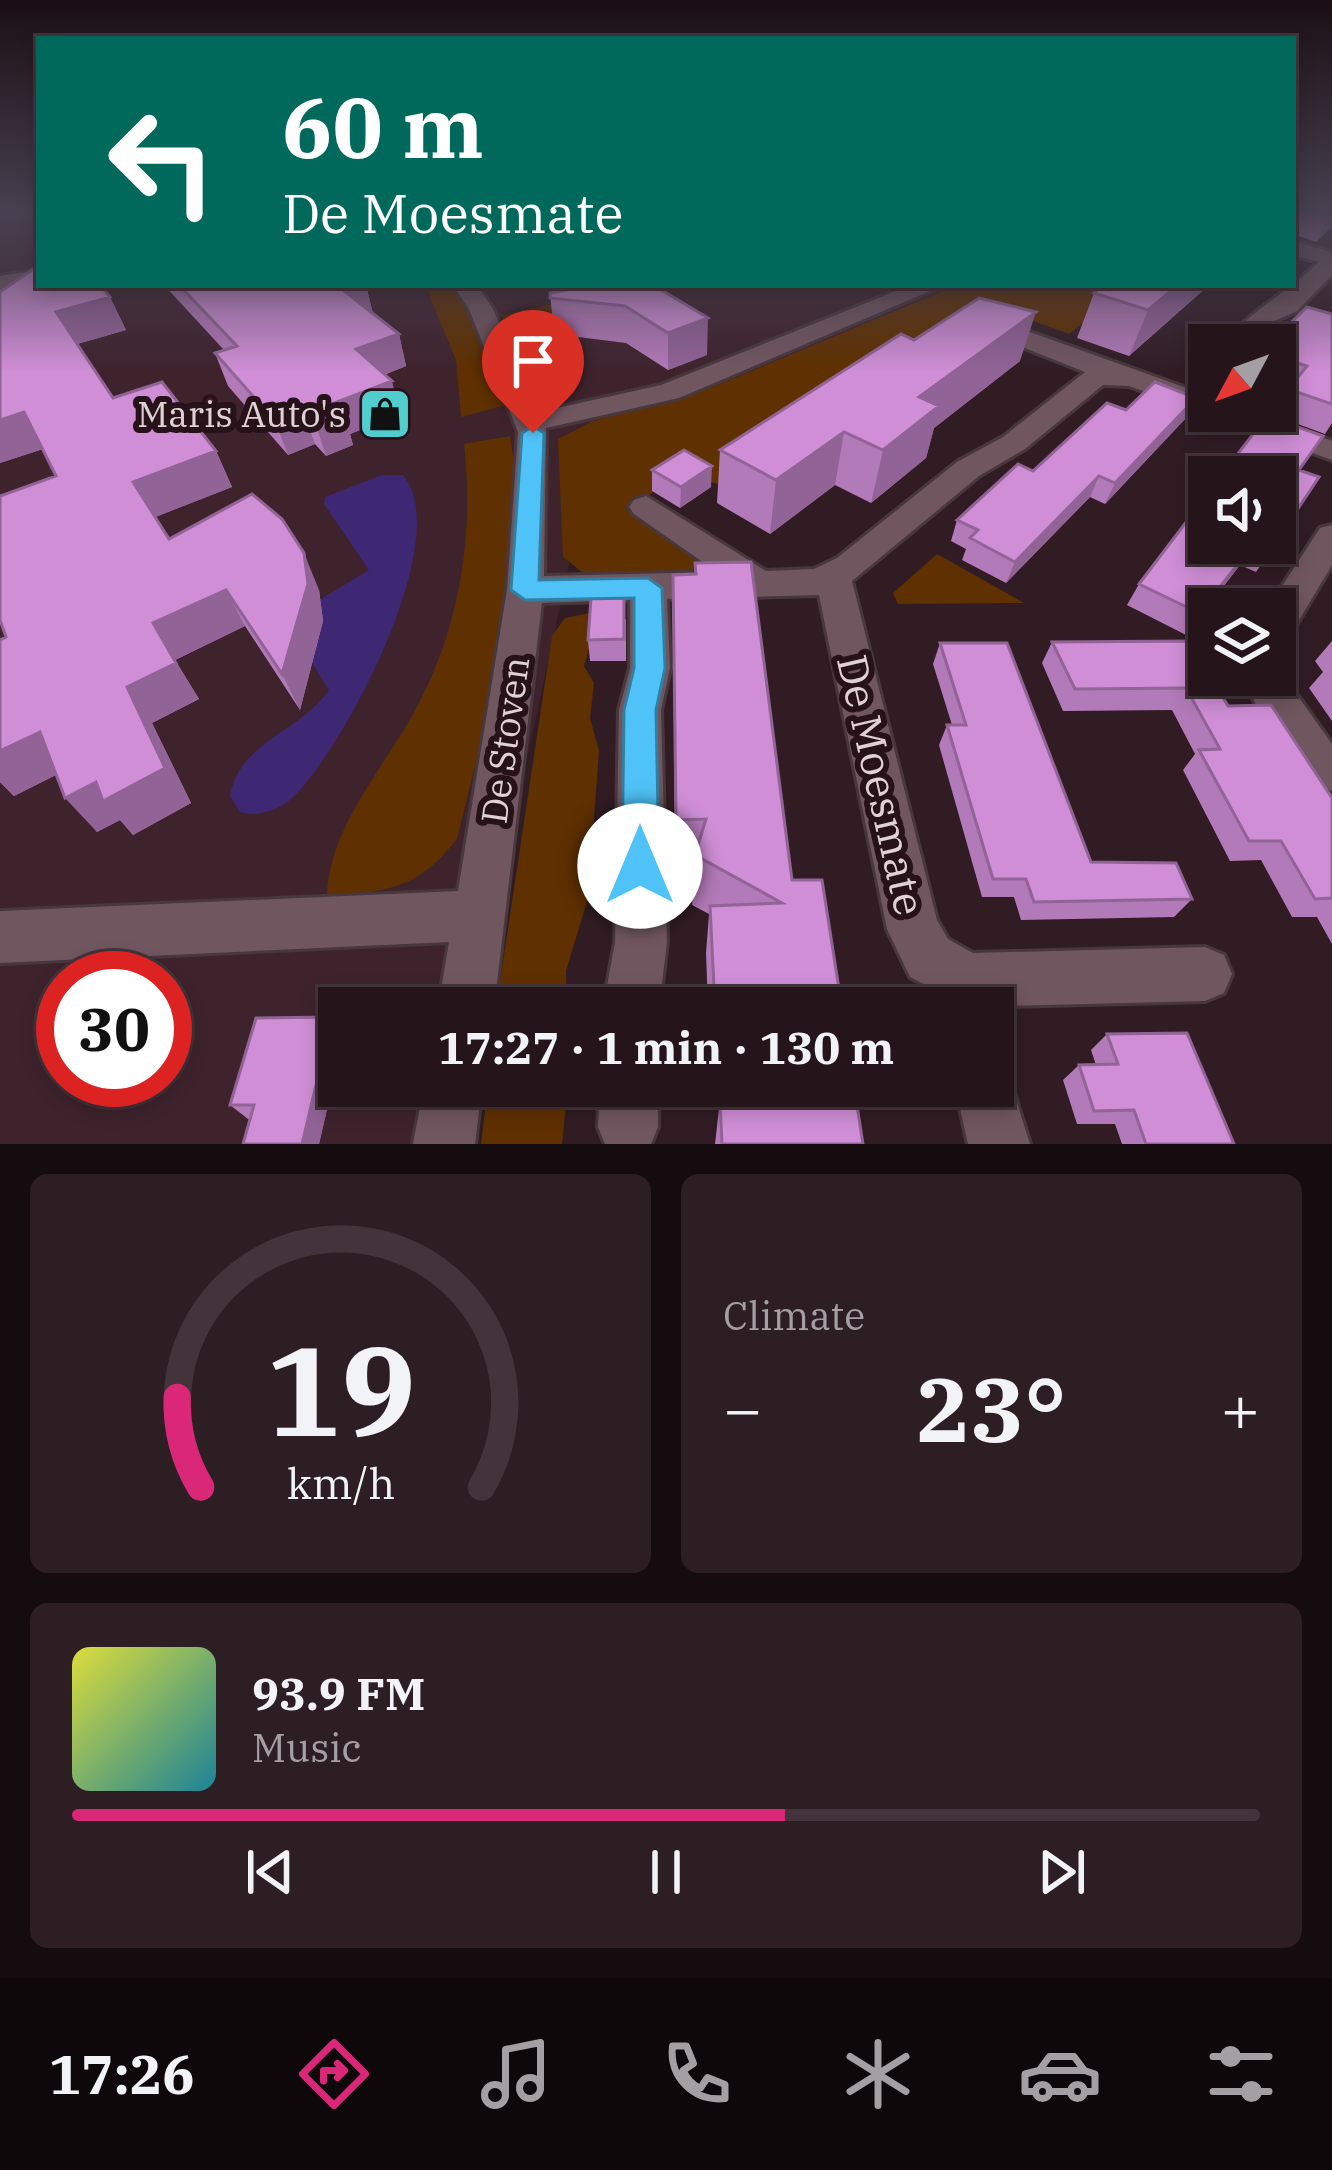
<!DOCTYPE html>
<meta charset="utf-8">
<style>
body{margin:0;font-family:"IBM Plex Serif",serif;background:#2d1e24;color:#f1f3f6;height:100vh;display:flex;flex-direction:column;font-size:45px;white-space:nowrap}
*{box-sizing:border-box;margin:0}
p{font-size:39px;color:#a39fa3}
.icon{flex:none;width:66px;height:66px;fill:none;stroke:currentColor;stroke-width:2;stroke-linecap:round;stroke-linejoin:round}
.map{position:relative;height:1144px;overflow:hidden}
.sheet{display:flex;flex-direction:column;gap:30px;padding:30px;background:#140c0f;flex:1}
.sheet>*{flex:none}
.guide{position:absolute;left:36px;top:36px;width:1260px;height:252px;border-radius:0px;box-shadow:0 6px 18px #0003,0 0 0 3px #42343a;background:#00695c;color:#fff;overflow:hidden}
.needle{width:78px;rotate:229deg}
.tools{position:absolute;left:1188px;top:324px;display:grid;gap:24px}
.tools a{display:grid;place-items:center;width:108px;height:108px;border-radius:0px;background:#25151b;box-shadow:0 6px 18px #0003,0 0 0 3px #42343a;font-size:60px}
.speed{position:absolute;left:36px;top:951px;display:flex;gap:24px;font-size:60px;font-weight:700;text-align:center}
.speed>*{display:grid;place-content:center;width:156px;height:156px;border-radius:50%;background:#25151b;box-shadow:0 6px 18px #0003,0 0 0 3px #42343a;line-height:1}
.speed .limit{border:18px solid #d22;background:#fff;color:#111}
.pin{position:absolute;display:grid;place-items:center;width:102px;height:102px;color:#fff;margin:-123px -51px;border-radius:50% 50% 50% 0;rotate:-45deg;box-shadow:0 0 12px #0007}
.pin .icon{rotate:45deg}
.me{position:absolute;width:132px;margin:-66px;rotate:0deg;stroke-linejoin:round;filter:drop-shadow(0 0 9px #0008)}
.turn{display:flex;align-items:center;gap:42px;height:252px;padding:0 48px;font-size:54px}
.turn .icon{width:156px;height:156px;stroke-width:2.5}
.turn b{display:block;font-size:84px;line-height:102px}
.big{font-size:90px;font-weight:700;line-height:1.1}
.sheet .widget{flex:1;display:flex;flex-direction:column;justify-content:center;gap:18px;min-width:0;padding:0 42px;border-radius:18px;background:#2d1e24}
.sheet .dial{align-items:center;gap:0}
.dial svg{height:312px;overflow:visible;fill:none;stroke:#42343a;stroke-width:7;stroke-linecap:round;text-anchor:middle}
.dial text{fill:#f1f3f6;stroke:none}
.song{display:flex;align-items:center;gap:36px}
.cover{width:144px;height:144px;border-radius:18px;background:linear-gradient(135deg,hsl(60 70% 55%),hsl(190 70% 35%))}
.played{height:12px;border-radius:6px;background:linear-gradient(90deg,#db2777 60%,#42343a 60%)}
.keys{display:flex;justify-content:space-around;direction:ltr}
.heat{display:flex;justify-content:space-between;align-items:center;font-size:66px;direction:ltr}
.sheet .tiles{flex:1;display:grid;gap:30px;grid-template-columns:1fr 1fr}
.widget:last-child{grid-column:span 2}
.trip{position:absolute;left:318px;top:987px;width:696px;height:120px;border-radius:0px;background:#25151b;box-shadow:0 6px 18px #0003,0 0 0 3px #42343a;font-weight:700;line-height:120px;text-align:center}
.tab-bar{display:flex;height:192px;justify-content:space-around;align-items:center;background:#0f080b;color:#a39fa3}
.tab-bar .icon{width:84px;height:84px}
.tab-bar .active{color:#db2777}
.tab-bar b{font-size:54px;color:#f1f3f6}
.map>svg:first-child{display:block}
</style>
<div class="map">
<svg width="1332" height="1144" viewBox="0 0 1332 1144">
<rect width="100%" height="100%" fill="#311c24"/>
<path fill="#3e232d" fill-rule="evenodd" d="M 0,212 L 39,212 L 39,285 L 1016,285 L 598,430 L 473,1008 L 339,1008 L 339,1086 L 456,1086 L 443,1144 L 0,1144 ZM 63,978 L 165,978 L 165,1080 L 63,1080 Z"/>
<path fill="#5f3000" d="M 425,285 L 453,285 L 502,382 L 506,405 L 461,417 L 456,360 Z
M 646,285 L 531,319 L 555,373 L 531,380 L 501,315 Z
M 1130,285 L 1069,334 L 998,308 L 727,487 L 678,472 L 639,504 L 726,571 L 603,578 L 586,575 L 563,557 L 558,439 L 591,422 L 713,387 L 955,286 Z
M 510,436 C 532,569 488,710 457,839 C 418,889 387,892 327,896 C 329,823 391,761 422,697 C 461,620 474,529 464,444 Z
M 937,554 L 1024,603 L 898,604 L 893,593 Z
M 614,608 L 591,641 L 584,666 L 594,683 L 590,718 L 599,751 L 588,898 L 566,971 L 567,1008 L 496,1008 L 552,636 L 565,618 Z
M 488,1086 L 568,1086 L 562,1144 L 481,1144 Z"/>
<path fill="#3e2874" d="M 382,475 L 403,475 C 456,538 343,751 291,799 C 277,811 258,817 240,812 L 230,796 C 239,742 300,732 329,690 L 286,620 L 369,570 L 324,504 L 325,497 Z"/>
<g fill="none" stroke-linecap="round" stroke-linejoin="round">
<g stroke="#48373d" stroke-width="6">
<path id="street" d="M 1293,241 L 1332,252 L 1332,275 L 1297,311 L 1272,322 L 1250,345 L 1222,345 C 1247,313 1287,293 1319,262 L 1293,255 Z
M 39,270 L 39,284 L 0,290 L 0,276 Z
M 453,285 L 477,285 L 493,309 L 539,412 L 661,385 L 911,285 L 944,285 L 679,398 L 546,428 L 544,576 L 717,572 L 634,514 L 629,507 L 634,500 L 646,496 L 766,571 L 814,569 L 837,558 L 957,462 L 1003,437 L 1085,372 L 982,331 L 982,321 L 991,318 L 1209,396 L 1209,411 L 1249,411 L 1332,441 L 1332,460 L 1129,386 L 1103,385 L 1025,449 L 979,476 L 852,581 L 937,920 L 948,939 L 973,953 L 1205,947 L 1224,955 L 1232,974 L 1224,993 L 1205,1001 L 969,1007 L 910,977 L 887,929 L 819,595 L 667,599 L 670,668 L 661,710 L 667,942 L 659,1008 L 603,1008 L 615,942 L 619,710 L 630,668 L 630,600 L 542,603 L 494,1008 L 438,1008 L 449,942 L 0,963 L 0,911 L 458,891 L 507,590 L 518,432 L 469,309 Z
M 1332,525 L 1332,565 L 1289,637 L 1275,641 L 1275,609 L 1267,609 L 1320,528 Z
M 1275,664 L 1332,744 L 1332,791 C 1289,776 1261,714 1241,675 L 1275,675 Z
M 993,1060 L 1005,1065 L 1030,1144 L 968,1144 L 955,1086 L 993,1086 Z
M 424,1086 L 482,1086 L 475,1144 L 413,1144 Z
M 600,1086 L 658,1086 L 658,1127 L 651,1144 L 605,1144 L 598,1127 Z"/>
</g>
<use href="#street" fill="#70565f" fill-rule="evenodd"/>
</g>
<path fill="#b27ab8" d="M 1293,212 L 1332,212 L 1332,226 L 1316,242 L 1293,234 Z
M 164,285 L 366,285 L 373,314 L 399,334 L 406,366 L 384,375 L 400,414 L 350,434 L 353,445 L 326,456 L 315,444 L 288,455 L 228,386 L 215,353 L 224,350 Z
M 591,285 L 707,355 L 668,370 L 626,343 L 554,334 L 550,293 Z
M 1104,285 L 1226,285 L 1221,290 L 1208,286 L 1129,356 L 1077,338 L 1094,293 Z
M 0,292 L 110,297 L 126,330 L 77,344 L 113,398 L 216,451 L 232,487 L 155,517 L 169,539 L 319,590 L 323,621 L 300,710 L 245,626 L 175,660 L 199,699 L 152,723 L 191,803 L 133,835 L 120,820 L 97,832 L 56,775 L 14,796 L 0,782 L 0,640 L 6,637 L 56,476 L 43,449 L 0,463 Z
M 1332,314 L 1332,423 L 1325,434 L 1273,415 L 1287,390 L 1275,386 L 1275,345 Z
M 914,340 L 1020,361 L 934,428 L 926,458 L 871,503 L 835,485 L 770,534 L 717,503 L 720,450 Z
M 1126,410 L 1186,418 L 1105,504 L 1090,497 L 1006,583 L 962,560 L 966,549 L 951,541 L 957,520 Z
M 652,470 L 711,487 L 680,508 L 652,491 Z
M 1300,470 L 1270,551 L 1256,572 L 1240,565 L 1186,635 L 1127,605 L 1139,584 Z
M 695,563 L 792,880 L 842,1008 L 708,1008 L 706,953 L 709,914 L 692,905 L 694,871 L 675,871 L 673,575 L 695,574 Z
M 626,619 L 626,661 L 590,661 L 588,640 Z
M 1189,641 L 1228,706 L 1332,798 L 1332,944 L 1317,917 L 1292,917 L 1261,860 L 1230,861 L 1183,770 L 1195,754 L 1172,710 L 1063,711 L 1042,663 L 1052,642 Z
M 1332,641 L 1332,721 L 1309,688 L 1323,672 L 1315,661 Z
M 940,643 L 1091,862 L 1192,899 L 1174,917 L 1021,920 L 1014,897 L 982,897 L 939,745 L 947,725 L 952,725 L 933,664 Z
M 332,1017 L 339,1026 L 339,1057 L 319,1144 L 248,1119 L 230,1105 Z
M 1107,1034 L 1234,1144 L 1122,1144 L 1115,1124 L 1077,1124 L 1063,1080 L 1079,1065 L 1096,1065 L 1091,1050 Z
M 750,1086 L 854,1086 L 863,1144 L 715,1144 L 720,1100 L 751,1100 Z"/>
<path fill="#916396" d="M 1332,212 L 1332,226 L 1316,242 Z
M 358,285 L 366,285 L 373,314 L 343,290 Z
M 1178,285 L 1208,285 L 1129,356 L 1148,310 Z
M 110,297 L 126,330 L 74,345 L 56,312 Z
M 1036,312 L 1020,361 L 934,428 L 926,458 L 871,503 L 883,450 L 919,397 Z
M 708,318 L 707,355 L 668,370 L 668,333 Z
M 399,334 L 406,366 L 366,382 L 356,349 Z
M 392,381 L 400,414 L 350,434 L 353,445 L 326,456 L 315,422 L 334,403 Z
M 1196,398 L 1186,418 L 1105,504 L 1115,483 Z
M 303,411 L 315,444 L 288,455 L 275,421 Z
M 24,412 L 46,448 L 0,463 L 0,420 Z
M 844,432 L 835,485 L 770,534 L 776,480 Z
M 216,451 L 232,487 L 153,518 L 133,482 Z
M 712,466 L 711,487 L 680,508 L 681,487 Z
M 1099,476 L 1090,497 L 1006,583 L 1015,562 Z
M 1254,544 L 1240,565 L 1186,635 L 1199,613 Z
M 304,553 L 319,590 L 323,621 L 300,710 L 282,674 Z
M 226,590 L 245,626 L 175,660 L 199,699 L 152,723 L 191,803 L 133,835 L 120,820 L 97,832 L 65,798 L 127,687 L 153,623 Z
M 40,732 L 71,767 L 14,796 L 0,782 L 0,751 Z
M 332,1017 L 339,1026 L 339,1057 L 319,1144 L 302,1144 Z"/>
<path fill="#cf8ed6" stroke="#916396" stroke-width="3" d="M 39,265 L 39,285 L 100,285 L 110,297 L 56,312 L 113,398 L 162,382 L 216,451 L 133,482 L 169,539 L 252,494 L 282,519 L 304,553 L 308,584 L 282,674 L 226,590 L 153,623 L 176,663 L 127,687 L 165,768 L 103,801 L 96,782 L 65,798 L 40,732 L 0,751 L 0,640 L 6,637 L 0,620 L 0,496 L 56,476 L 24,412 L 0,420 L 0,292 Z
M 179,285 L 358,285 L 343,290 L 399,334 L 356,349 L 392,381 L 334,403 L 342,411 L 315,422 L 303,411 L 275,421 L 215,353 L 237,346 Z
M 591,285 L 653,285 L 708,318 L 668,333 L 625,306 L 550,298 L 550,293 Z
M 1104,285 L 1178,285 L 1148,310 L 1094,293 Z
M 979,298 L 1036,312 L 919,397 L 939,406 L 883,450 L 844,432 L 776,480 L 720,450 L 901,334 L 914,340 Z
M 1307,307 L 1332,314 L 1332,404 L 1288,389 L 1307,366 L 1275,356 L 1275,345 L 1268,345 Z
M 1155,382 L 1196,398 L 1115,483 L 1099,476 L 1015,562 L 970,538 L 978,530 L 957,520 L 1018,464 L 1033,471 L 1107,403 L 1126,410 Z
M 1267,416 L 1323,436 L 1299,470 L 1319,477 L 1270,551 L 1254,544 L 1199,613 L 1139,584 L 1209,492 L 1209,543 L 1275,543 L 1275,477 L 1220,477 Z
M 684,450 L 712,466 L 681,487 L 652,470 Z
M 751,562 L 792,880 L 822,880 L 842,1008 L 715,1008 L 710,906 L 782,903 L 695,855 L 706,819 L 676,820 L 673,575 L 696,574 L 695,563 Z
M 591,598 L 624,598 L 624,639 L 588,640 Z
M 1189,641 L 1228,706 L 1271,705 L 1332,798 L 1332,898 L 1315,899 L 1281,841 L 1249,841 L 1199,750 L 1220,749 L 1186,688 L 1075,689 L 1052,642 Z
M 940,643 L 1007,643 L 1091,862 L 1176,863 L 1192,899 L 1034,902 L 1026,879 L 993,879 L 947,725 L 966,725 Z
M 332,1017 L 302,1144 L 243,1144 L 254,1105 L 230,1105 L 256,1018 Z
M 1187,1033 L 1234,1144 L 1146,1144 L 1134,1110 L 1094,1111 L 1079,1065 L 1118,1064 L 1107,1034 Z
M 762,1086 L 854,1086 L 863,1144 L 722,1144 L 720,1100 L 763,1099 Z"/>
<linearGradient id="sky" x2="0" y2="1"><stop stop-color="#1b0f14"/><stop offset="0.57" stop-color="#484050"/><stop offset="1" stop-color="#484050" stop-opacity="0"/></linearGradient>
<rect width="1332" height="372" fill="url(#sky)"/>
<path fill="#4fc3f7" stroke="#337fa1" stroke-width="3" d="M 533,426 L 544,433 L 539,580 L 648,578 L 662,588 L 665,668 L 656,710 L 659,866 L 653,878 L 640,883 L 627,878 L 622,866 L 624,710 L 634,668 L 634,598 L 525,600 L 511,590 L 522,433 Z"/>
<defs>
<g id="shop-square" transform="scale(2.7)"><rect x="-9" y="-9" width="18" height="18" rx="4" fill="#52cdce" stroke="#27121a"/><path d="M-5-2.5h2.3a2.7 3.5 0 0 1 5.4 0H5L5.5 6h-11ZM-1.5-2.5h3a1.5 2.3 0 0 0-3 0Z" fill="#111"/></g>
</defs>
<g fill-rule="evenodd">
<use href="#shop-square" x="385" y="414"/>
</g>
<g text-anchor="middle" stroke-width="12" stroke-linejoin="round" paint-order="stroke">
<g font-size="36" fill="#e0d1d6" stroke="#27121a" text-anchor="end">
<text x="346" y="427">Maris Auto's</text>
</g>
<g font-size="36" fill="#e0d1d6" stroke="#27121a">
<text transform="translate(505 740) rotate(-82)" y="13">De Stoven</text>
</g>
<g font-size="42" fill="#e0d1d6" stroke="#27121a">
<text transform="translate(881 785) rotate(77)" y="15">De Moesmate</text>
</g>
</g>
</svg>
<div class="tools">
<a><svg class="needle" viewBox="-14 -14 28 28"><path d="M0-13l5 13h-10z" fill="#e53935"/><path d="M0 13l5-13h-10z" fill="#a39fa3"/></svg></a>
<a><svg class="icon" aria-label="sound" viewBox="0 0 24 24"><path d="M4 9h4l5-4v14l-5-4H4zM17 9q2 3 0 6"/></svg></a>
<a><svg class="icon" aria-label="layers" viewBox="0 0 24 24"><path d="M12 4l9 5-9 5-9-5zM3 14l9 5 9-5"/></svg></a>
</div>
<div class="speed"><div class="limit">30</div></div>
<div class="pin" style="left:533px;top:433px;background:#d93025"><svg class="icon" aria-label="arrive" viewBox="0 0 24 24"><path d="M6 21V4h12l-3 4 3 4H6"/></svg></div>
<svg class="me" style="left:640px;top:866px" viewBox="-20 -20 40 40"><circle r="19" fill="#fff"/><path d="M0-13L10 11 0 6-10 11z" fill="#4fc3f7"/></svg>
<div class="trip">17:27 · 1 min · 130 m</div>
<div class="guide">
<div class="turn"><svg class="icon" aria-label="left" viewBox="0 0 24 24"><path d="M17 20v-9H6M10 6l-5 5 5 5"/></svg><div><b>60 m</b>De Moesmate</div></div>
</div>
</div>
<section class="sheet">
<div class="tiles">
<div class="widget dial"><svg viewBox="0 0 100 80">
<path d="M14 69A42 42 0 1 1 86 69"/>
<path d="M14 69A42 42 0 0 1 8 46" stroke="#db2777"/>
<text x="50" y="56" font-size="32" font-weight="700">19</text>
<text x="50" y="72" font-size="11">km/h</text>
</svg></div>
<div class="widget"><p>Climate</p>
<div class="heat"><a>−</a><b class="big">23°</b><a>+</a></div>
</div>
<div class="widget">
<div class="song"><i class="cover"></i><div><b>93.9 FM</b><p>Music</p></div></div>
<div class="played"></div>
<div class="keys"><svg class="icon" aria-label="previous" viewBox="0 0 24 24"><path d="M18 5L8 12l10 7zM5 5v14"/></svg><svg class="icon" aria-label="pause" viewBox="0 0 24 24"><path d="M8 5v14M16 5v14"/></svg><svg class="icon" aria-label="next" viewBox="0 0 24 24"><path d="M6 5l10 7-10 7zM19 5v14"/></svg></div>
</div>
</div>
</section>
<nav class="tab-bar">
<b>17:26</b>
<svg class="icon active" aria-label="directions" viewBox="0 0 24 24"><path d="M12 3l9 9-9 9-9-9zM9 14v-3h6M13 9l2 2-2 2"/></svg>
<svg class="icon" aria-label="music" viewBox="0 0 24 24"><path d="M9 18V5l10-2v13"/><circle cx="6" cy="18" r="3"/><circle cx="16" cy="16" r="3"/></svg>
<svg class="icon" aria-label="phone" viewBox="0 0 24 24"><path d="M5 4h4l2 5-3 2q2 4 5 5l2-3 5 2v4C11 20 4 13 5 4z"/></svg>
<svg class="icon" aria-label="climate" viewBox="0 0 24 24"><path d="M12 3v18M4 7l16 10M4 17L20 7"/></svg>
<svg class="icon" aria-label="car" viewBox="0 0 24 24"><path d="M5 17H2v-5l4-1 3-4h7l3 4 3 1v5h-3M9 17h6M6 11h13"/><circle cx="7" cy="17" r="2"/><circle cx="17" cy="17" r="2"/></svg>
<svg class="icon" aria-label="filters" viewBox="0 0 24 24"><path d="M4 7h16M4 17h16"/><circle cx="9" cy="7" r="2"/><circle cx="15" cy="17" r="2"/></svg>
</nav>
